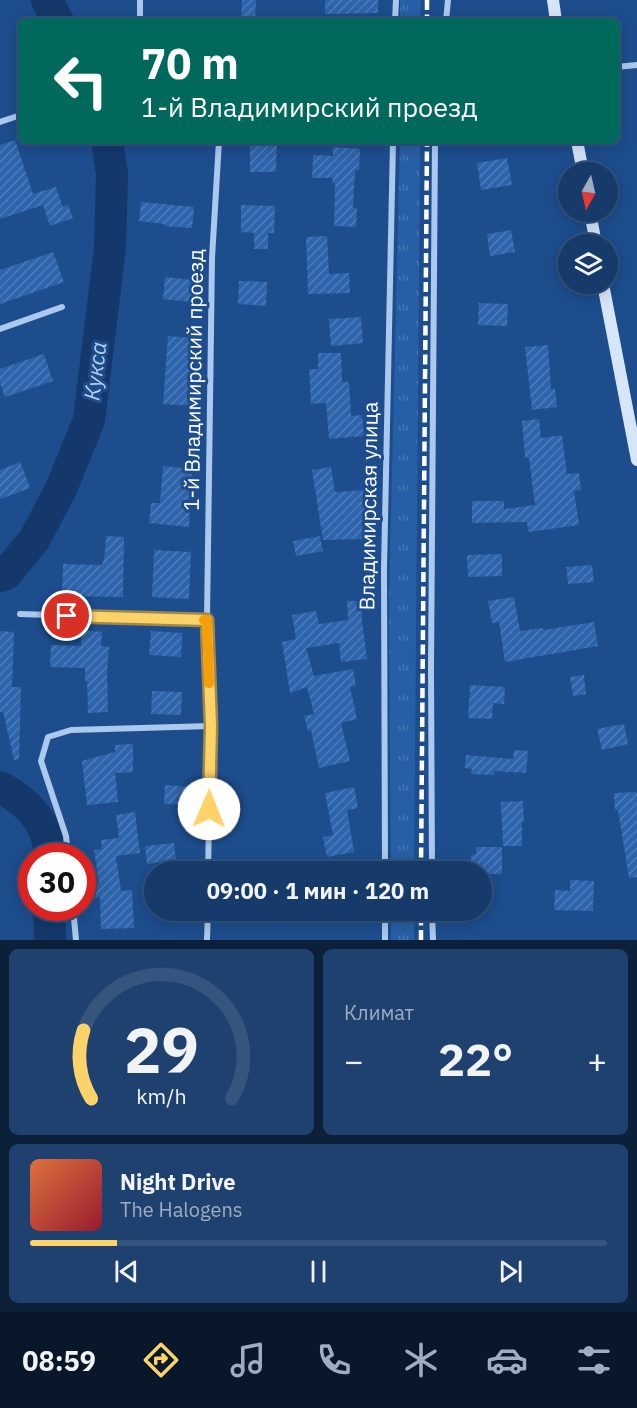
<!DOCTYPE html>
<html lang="ru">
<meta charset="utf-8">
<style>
body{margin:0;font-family:"IBM Plex Sans",sans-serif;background:#1f4170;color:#f1f3f6;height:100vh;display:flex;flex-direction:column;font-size:22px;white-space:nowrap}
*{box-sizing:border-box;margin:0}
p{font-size:20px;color:#9eadc1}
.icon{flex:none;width:33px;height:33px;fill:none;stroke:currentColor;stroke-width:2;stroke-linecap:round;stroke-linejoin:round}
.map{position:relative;height:940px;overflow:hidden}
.side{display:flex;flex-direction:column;gap:9px;padding:9px;background:#0c203a;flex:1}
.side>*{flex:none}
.banner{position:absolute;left:18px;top:18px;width:602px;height:126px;border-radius:9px;box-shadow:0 3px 15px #0003,0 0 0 2px #35547e;background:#00695c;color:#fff;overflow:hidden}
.needle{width:39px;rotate:188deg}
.tools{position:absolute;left:558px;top:162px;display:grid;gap:12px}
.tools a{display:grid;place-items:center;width:60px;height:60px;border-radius:50%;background:#163a6a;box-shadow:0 3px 15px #0003,0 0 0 2px #35547e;font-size:30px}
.speed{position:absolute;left:18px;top:843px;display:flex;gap:12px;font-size:30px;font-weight:700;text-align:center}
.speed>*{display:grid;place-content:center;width:78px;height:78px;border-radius:50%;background:#163a6a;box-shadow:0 3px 15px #0003,0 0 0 2px #35547e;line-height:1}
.speed .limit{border:9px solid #d22;background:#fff;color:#111}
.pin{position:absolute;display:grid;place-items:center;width:51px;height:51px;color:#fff;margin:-26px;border:3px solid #fff;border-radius:50%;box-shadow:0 2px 6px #0007}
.me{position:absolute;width:66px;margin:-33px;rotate:1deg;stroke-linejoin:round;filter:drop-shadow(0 0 4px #0008)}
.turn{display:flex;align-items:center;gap:21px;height:126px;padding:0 24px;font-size:27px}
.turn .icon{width:78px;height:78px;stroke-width:2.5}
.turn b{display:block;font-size:42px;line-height:51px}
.big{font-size:45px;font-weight:700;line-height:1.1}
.side .widget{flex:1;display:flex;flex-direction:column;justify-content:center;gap:9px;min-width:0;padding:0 21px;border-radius:9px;background:#1f4170}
.side .dial{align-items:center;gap:0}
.dial svg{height:156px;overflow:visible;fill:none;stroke:#35547e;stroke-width:7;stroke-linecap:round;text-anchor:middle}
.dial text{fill:#f1f3f6;stroke:none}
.song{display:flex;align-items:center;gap:18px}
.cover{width:72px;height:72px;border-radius:9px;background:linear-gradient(135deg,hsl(20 70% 55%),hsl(350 70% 35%))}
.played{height:6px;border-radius:3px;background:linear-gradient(90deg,#fcd369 15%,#35547e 15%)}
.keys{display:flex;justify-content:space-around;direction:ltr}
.heat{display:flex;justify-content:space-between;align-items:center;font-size:33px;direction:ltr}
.side .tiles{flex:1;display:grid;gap:9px;grid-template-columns:1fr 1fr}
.widget:last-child{grid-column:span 2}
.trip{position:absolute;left:144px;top:861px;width:348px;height:60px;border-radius:30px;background:#163a6a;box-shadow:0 3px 15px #0003,0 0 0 2px #35547e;font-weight:700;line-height:60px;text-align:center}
.menu{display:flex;height:96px;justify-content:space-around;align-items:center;background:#09172a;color:#9eadc1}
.menu .icon{width:42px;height:42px}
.menu .active{color:#fcd369}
.menu b{font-size:27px;color:#f1f3f6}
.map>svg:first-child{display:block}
</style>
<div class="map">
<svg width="637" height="940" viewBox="0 0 637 940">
<defs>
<pattern id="grass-tufts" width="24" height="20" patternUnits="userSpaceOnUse" patternTransform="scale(1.5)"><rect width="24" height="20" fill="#275fa6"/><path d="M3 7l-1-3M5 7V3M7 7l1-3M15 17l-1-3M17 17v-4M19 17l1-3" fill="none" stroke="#4777b3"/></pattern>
<pattern id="building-hatch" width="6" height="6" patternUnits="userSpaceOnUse" patternTransform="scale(1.5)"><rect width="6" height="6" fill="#2d64ab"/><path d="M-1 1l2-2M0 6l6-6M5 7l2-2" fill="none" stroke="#4c7bb8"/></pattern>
</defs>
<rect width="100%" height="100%" fill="#1d4d8d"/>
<path fill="url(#grass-tufts)" d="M 400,0 L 421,0 L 420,21 L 400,21 Z
M 400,141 L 420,141 L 414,872 L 391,871 L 389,603 Z
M 391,911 L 414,911 L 414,940 L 391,940 Z"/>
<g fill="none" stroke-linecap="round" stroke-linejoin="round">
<path stroke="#14386b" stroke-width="32" d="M 47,0 L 58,21
M 0,576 L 6,574 L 34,540 L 61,489 L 89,420 L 110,248 L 112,174 L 107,141
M 0,787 C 27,802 50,823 49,856
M 49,908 L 50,940"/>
</g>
<path fill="url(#building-hatch)" d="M 242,0 L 256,0 L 255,21 L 241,21 Z
M 325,0 L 378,0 L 378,13 L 325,14 Z
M 15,140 L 33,194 L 56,187 L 63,207 L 68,205 L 73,218 L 50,226 L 43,205 L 0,219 L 0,145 Z
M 250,141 L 277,141 L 276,172 L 250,172 Z
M 333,147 L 360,149 L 359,170 L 355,170 L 353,208 L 357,208 L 356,227 L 334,226 L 335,183 L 332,183 L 333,178 L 312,178 L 313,155 L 333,156 Z
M 507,158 L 512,185 L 481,190 L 477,163 Z
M 141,202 L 194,207 L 192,228 L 164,226 L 164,224 L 139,221 Z
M 241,205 L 275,206 L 274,233 L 268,233 L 268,249 L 254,249 L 254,233 L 241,232 Z
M 511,230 L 515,252 L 490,256 L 487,234 Z
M 327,236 L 329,274 L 349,273 L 350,293 L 308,294 L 306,237 Z
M 53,252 L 64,282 L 0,304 L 0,270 Z
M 165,277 L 194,280 L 193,302 L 163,299 Z
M 239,281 L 267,282 L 266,306 L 238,304 Z
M 479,303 L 508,304 L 507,326 L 478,325 Z
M 361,317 L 363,343 L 331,346 L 329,319 Z
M 168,336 L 192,338 L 189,385 L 193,386 L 192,406 L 163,404 Z
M 548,345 L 551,389 L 555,389 L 557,407 L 532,410 L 525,347 Z
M 318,353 L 341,353 L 342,382 L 349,382 L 351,416 L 362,415 L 364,436 L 329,439 L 326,403 L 311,404 L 309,369 L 318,369 Z
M 44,354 L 53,381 L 5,397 L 0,383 L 0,369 Z
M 539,419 L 541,438 L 562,435 L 567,474 L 579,473 L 581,490 L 574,491 L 579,525 L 528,532 L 527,522 L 472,523 L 472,501 L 504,501 L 504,509 L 535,505 L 529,458 L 525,458 L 522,421 Z
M 20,462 L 30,488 L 0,499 L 0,470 Z
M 163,466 L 192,469 L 189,527 L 149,523 L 151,503 L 160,503 Z
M 331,467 L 335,492 L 363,490 L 365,511 L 362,512 L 364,539 L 323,540 L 312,470 Z
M 106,536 L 124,537 L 123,597 L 62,596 L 63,564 L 102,565 L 105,553 Z
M 320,536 L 323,551 L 296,556 L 293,541 Z
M 154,550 L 191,552 L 189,599 L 152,597 Z
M 502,554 L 502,576 L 468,577 L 467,555 Z
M 592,565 L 594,582 L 568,584 L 566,567 Z
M 514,597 L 520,631 L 543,628 L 544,630 L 594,622 L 598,646 L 505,662 L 499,622 L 492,623 L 488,601 Z
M 347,601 L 362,601 L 362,620 L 367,659 L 341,662 L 339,643 L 306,648 L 314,676 L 353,669 L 356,686 L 350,687 L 357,719 L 341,723 L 350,761 L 319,768 L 311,730 L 308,731 L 304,716 L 314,714 L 307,687 L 290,693 L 282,642 L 296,639 L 292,615 L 316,611 L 319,624 L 348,620 Z
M 82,630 L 102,632 L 101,646 L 109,647 L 107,672 L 108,712 L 88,713 L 87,681 L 85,681 L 85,668 L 50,667 L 51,645 L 81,646 Z
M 0,631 L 14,632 L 12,687 L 21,687 L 19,759 L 14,760 L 3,712 L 0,712 Z
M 151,631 L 182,633 L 181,657 L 149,655 Z
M 584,675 L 586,694 L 573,696 L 570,677 Z
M 470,685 L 505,687 L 504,704 L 493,703 L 492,719 L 468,718 Z
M 152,691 L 182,692 L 181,715 L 151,714 Z
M 624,724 L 628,744 L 602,750 L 597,729 Z
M 133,744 L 133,772 L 115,773 L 118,802 L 87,805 L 82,761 L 115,752 L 115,745 Z
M 514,750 L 528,751 L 526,773 L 495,771 L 494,775 L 471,774 L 472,769 L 465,768 L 466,755 L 513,759 Z
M 165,785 L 191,787 L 190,805 L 164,804 Z
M 354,787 L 358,808 L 347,810 L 354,852 L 327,857 L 323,837 L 333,835 L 325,793 Z
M 637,792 L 637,877 L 629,878 L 618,810 L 615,811 L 614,793 Z
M 523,801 L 524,822 L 522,822 L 522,846 L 503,846 L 501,802 Z
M 135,812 L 140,853 L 116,856 L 121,891 L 132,890 L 134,928 L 101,929 L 100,897 L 85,900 L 83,886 L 99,883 L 94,850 L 102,849 L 101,840 L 119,838 L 116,815 Z
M 174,843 L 176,860 L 147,864 L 145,846 Z
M 476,847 L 502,847 L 502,874 L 482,874 L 482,872 L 471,872 L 471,855 L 476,854 Z
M 570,880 L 594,881 L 593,911 L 554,910 L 555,890 L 570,891 Z"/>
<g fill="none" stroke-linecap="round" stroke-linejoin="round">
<path stroke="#abc8ed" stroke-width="6" d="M 140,0 L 140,21
M 395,21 L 396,0
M 446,21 L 448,0
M 616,67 L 637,65
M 0,122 L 21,115
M 0,329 L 62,307
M 20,614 L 207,620
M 68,856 L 66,836 L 41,761 L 48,737 L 71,730 L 211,726
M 208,872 L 211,726 L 207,620 L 212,258 L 219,141
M 385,872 L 384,568 L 393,141
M 432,872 L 431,668 L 435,141
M 73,908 L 76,940
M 385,910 L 385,940
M 432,910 L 433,940
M 207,940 L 208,910"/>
<path stroke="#d7e5f9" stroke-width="12" d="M 553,0 L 556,21
M 577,141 L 583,172
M 590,212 L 596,244
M 603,284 L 637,460"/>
<path stroke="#fff" stroke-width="4.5" stroke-dasharray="10 4.5" stroke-linecap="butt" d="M 427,0 L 427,21
M 421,872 L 427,141
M 421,940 L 421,910"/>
</g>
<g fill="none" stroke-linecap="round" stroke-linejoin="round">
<g stroke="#a48944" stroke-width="15">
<path id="route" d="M 67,616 L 207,620 L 211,726 L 209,809"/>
</g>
<use href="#route" stroke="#fcd369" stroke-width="10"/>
<path stroke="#f59e0b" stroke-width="10" d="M 204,620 L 207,620 L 209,683"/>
</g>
<g text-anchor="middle" stroke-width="6" stroke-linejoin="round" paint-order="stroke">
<g font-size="21" fill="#fff" stroke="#1d4d8d">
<text transform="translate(194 380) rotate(-89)" y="7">1-й Владимирский проезд</text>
<text transform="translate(369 506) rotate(-89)" y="7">Владимирская улица</text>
</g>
<g font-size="22" font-style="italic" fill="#b7d2f4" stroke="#1d4d8d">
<text transform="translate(95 371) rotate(-83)" y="8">Кукса</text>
</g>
</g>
</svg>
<div class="tools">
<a><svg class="needle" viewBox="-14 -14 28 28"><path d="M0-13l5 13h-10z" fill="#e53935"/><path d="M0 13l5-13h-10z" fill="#9eadc1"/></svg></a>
<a><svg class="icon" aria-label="layers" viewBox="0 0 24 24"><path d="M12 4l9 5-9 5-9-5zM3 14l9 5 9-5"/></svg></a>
</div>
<div class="speed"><div class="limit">30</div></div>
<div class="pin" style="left:67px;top:616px;background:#d93025"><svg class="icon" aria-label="arrive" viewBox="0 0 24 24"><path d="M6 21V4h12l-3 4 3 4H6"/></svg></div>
<svg class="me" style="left:209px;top:809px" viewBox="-20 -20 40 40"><circle r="19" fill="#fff"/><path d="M0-13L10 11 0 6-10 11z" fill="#fcd369"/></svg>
<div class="trip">09:00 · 1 мин · 120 m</div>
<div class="banner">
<div class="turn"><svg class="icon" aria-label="left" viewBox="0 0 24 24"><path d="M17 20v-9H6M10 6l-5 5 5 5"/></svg><div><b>70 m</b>1-й Владимирский проезд</div></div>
</div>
</div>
<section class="side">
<div class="tiles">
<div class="widget dial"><svg viewBox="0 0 100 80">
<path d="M14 69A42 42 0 1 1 86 69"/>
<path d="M14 69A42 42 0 0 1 10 34" stroke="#fcd369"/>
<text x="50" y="56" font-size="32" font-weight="700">29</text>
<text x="50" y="72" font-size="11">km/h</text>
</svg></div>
<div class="widget"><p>Климат</p>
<div class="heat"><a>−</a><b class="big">22°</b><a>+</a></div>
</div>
<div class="widget">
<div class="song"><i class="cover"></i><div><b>Night Drive</b><p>The Halogens</p></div></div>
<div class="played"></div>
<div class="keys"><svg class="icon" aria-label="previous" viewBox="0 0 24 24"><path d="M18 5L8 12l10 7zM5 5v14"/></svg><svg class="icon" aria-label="pause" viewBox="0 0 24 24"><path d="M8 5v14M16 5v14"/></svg><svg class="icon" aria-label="next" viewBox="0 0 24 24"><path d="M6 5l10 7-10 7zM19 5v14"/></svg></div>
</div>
</div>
</section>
<nav class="menu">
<b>08:59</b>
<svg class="icon active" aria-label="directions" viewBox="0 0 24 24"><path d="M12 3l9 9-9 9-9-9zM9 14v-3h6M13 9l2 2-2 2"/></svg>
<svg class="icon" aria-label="music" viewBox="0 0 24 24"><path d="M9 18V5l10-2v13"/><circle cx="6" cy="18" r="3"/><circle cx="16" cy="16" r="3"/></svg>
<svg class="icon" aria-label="phone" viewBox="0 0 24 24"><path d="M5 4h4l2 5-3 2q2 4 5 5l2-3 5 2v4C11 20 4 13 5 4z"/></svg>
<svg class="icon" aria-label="climate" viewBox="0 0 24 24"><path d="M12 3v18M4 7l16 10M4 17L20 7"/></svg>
<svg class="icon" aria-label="car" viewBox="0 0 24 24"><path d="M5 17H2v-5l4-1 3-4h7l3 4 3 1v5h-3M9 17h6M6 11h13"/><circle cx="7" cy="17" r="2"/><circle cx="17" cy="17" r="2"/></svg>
<svg class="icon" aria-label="filters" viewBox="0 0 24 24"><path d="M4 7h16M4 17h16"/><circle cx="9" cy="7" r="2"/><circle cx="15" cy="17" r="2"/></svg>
</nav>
